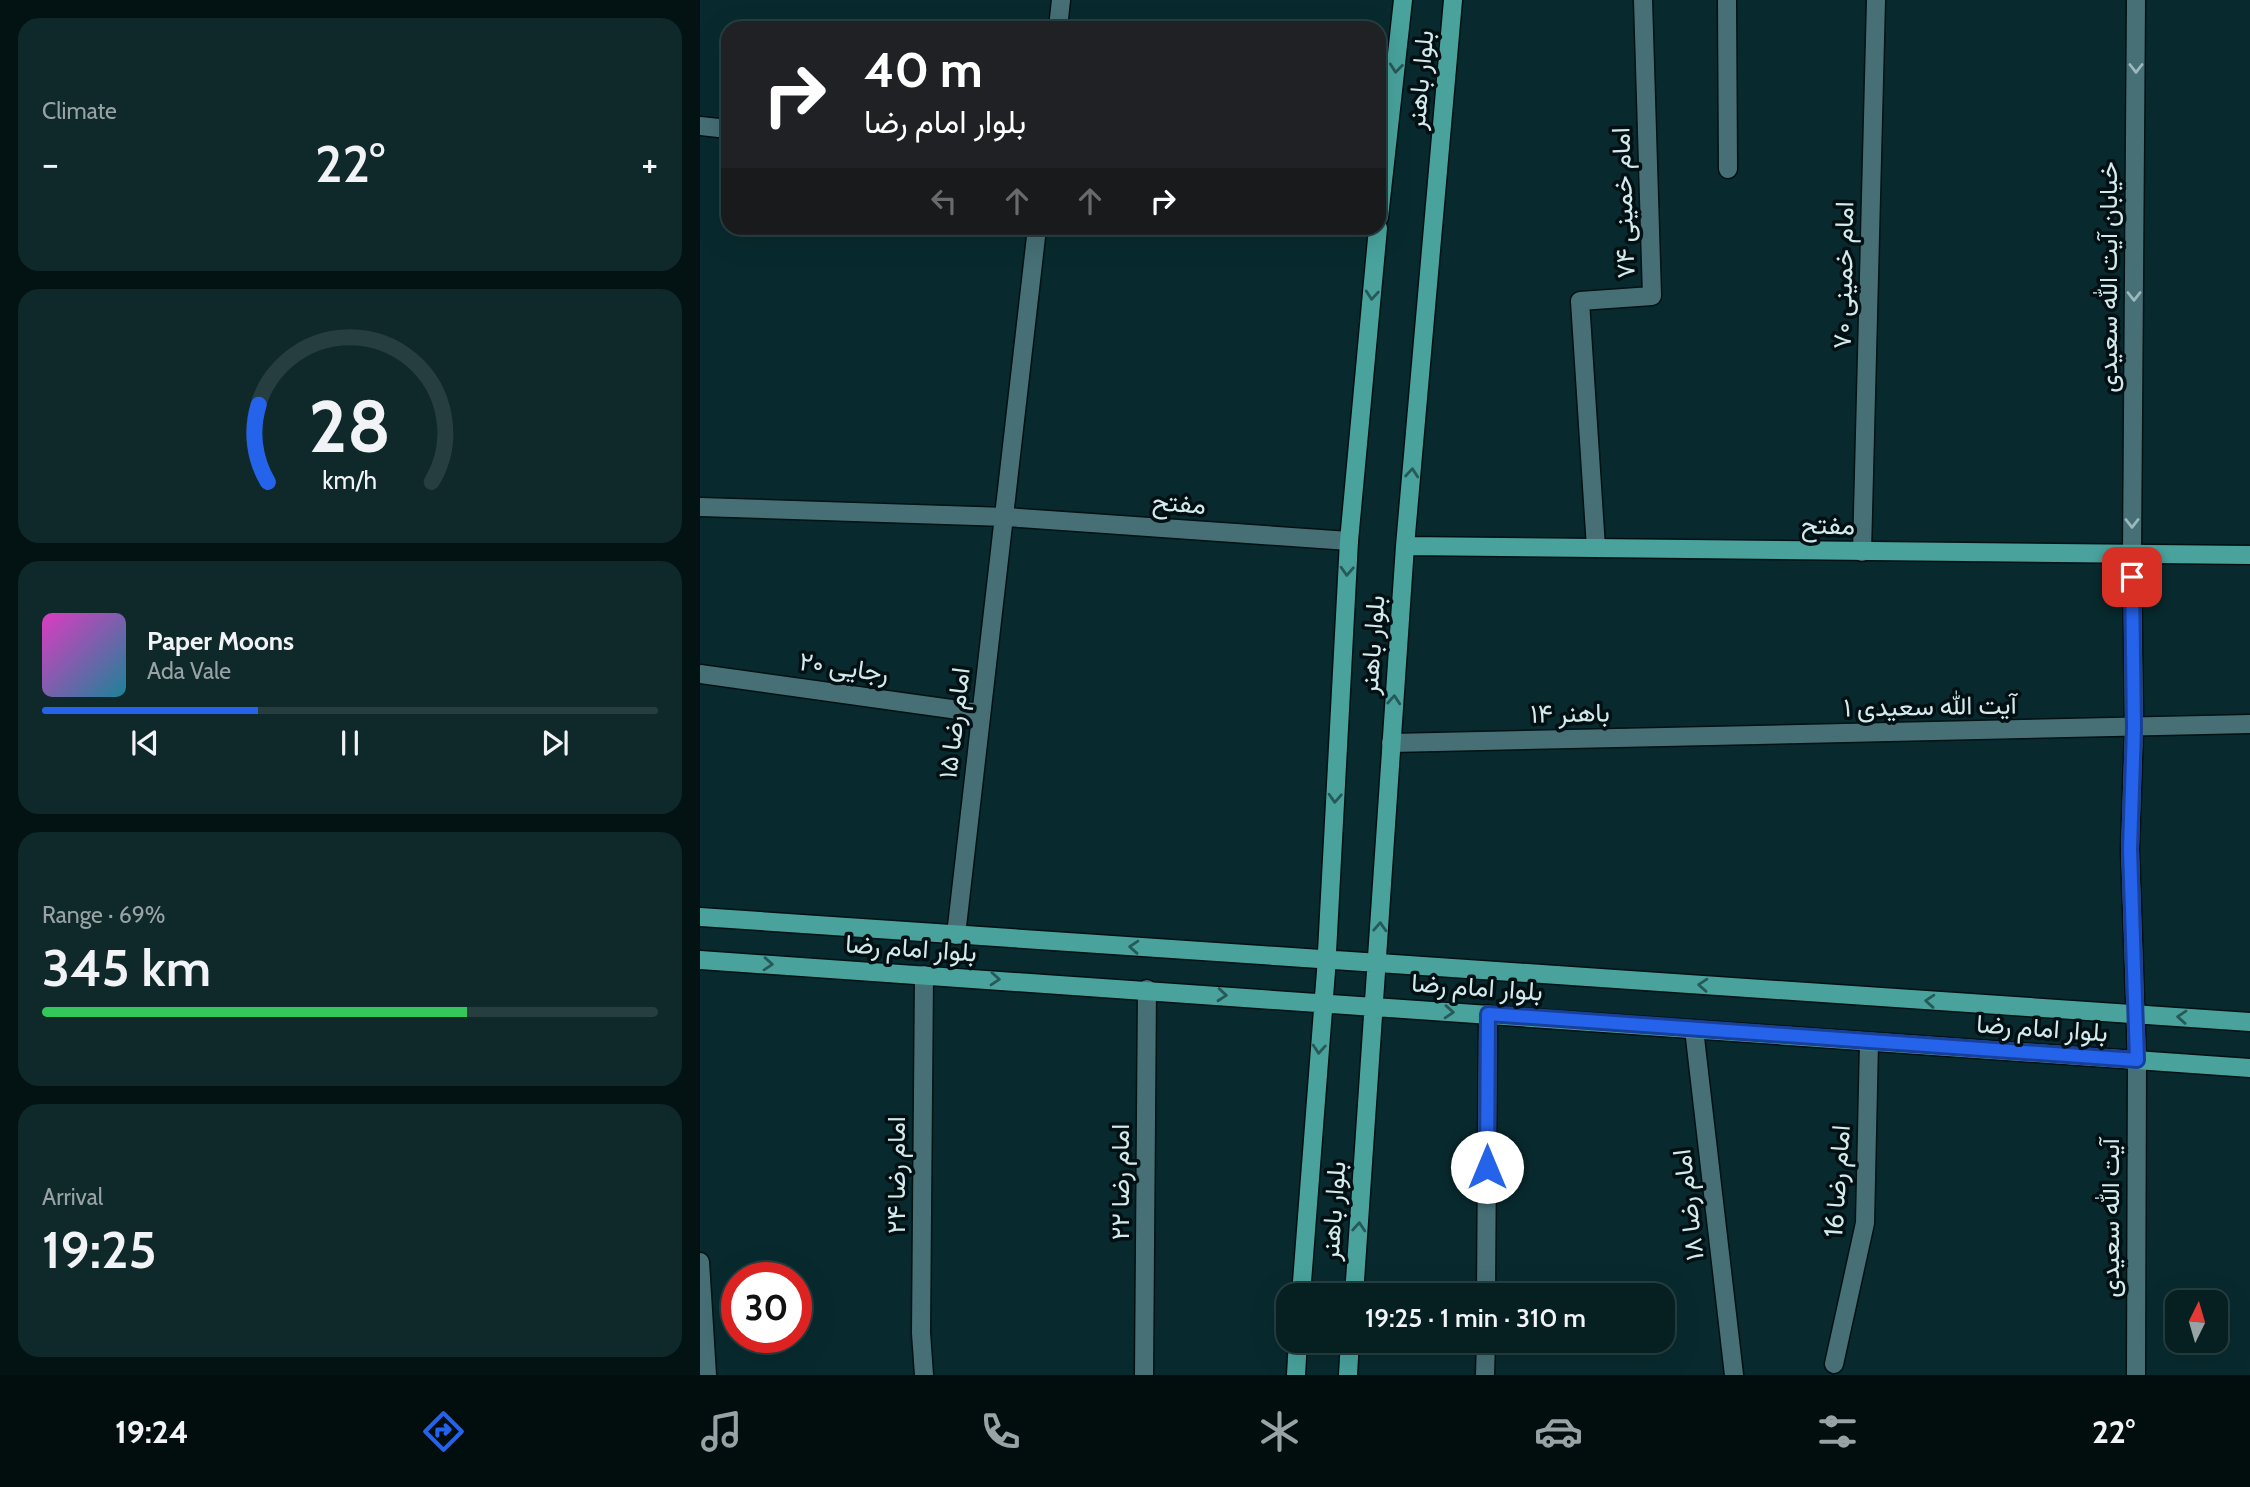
<!DOCTYPE html>
<meta charset="utf-8">
<style>
body{margin:0;font-family:Cabin,Vazirmatn,sans-serif;background:#0f282a;color:#f1f3f6;height:100vh;display:flex;flex-direction:column;font-size:26px;white-space:nowrap}
*{box-sizing:border-box;margin:0}
p{font-size:23px;color:#98a3a5}
.icon{flex:none;width:38px;height:38px;fill:none;stroke:currentColor;stroke-width:2;stroke-linecap:round;stroke-linejoin:round}
.map{position:relative;flex:1;overflow:hidden}
.panel{display:flex;flex-direction:column;gap:18px;padding:18px;background:#031213;width:700px}
.panel>*{flex:none}
.top-card{position:absolute;left:21px;top:21px;width:665px;height:214px;border-radius:21px;box-shadow:0 7px 28px #0002,0 0 0 2px #273e40;background:#202124;color:#fff;overflow:hidden}
.needle{width:46px;rotate:5deg}
.controls{position:absolute;left:1465px;top:1290px;display:grid;gap:14px}
.controls a{display:grid;place-items:center;width:63px;height:63px;border-radius:14px;background:#062022;box-shadow:0 7px 28px #0002,0 0 0 2px #273e40;font-size:35px}
.speed{position:absolute;left:21px;top:1262px;display:flex;gap:14px;font-size:35px;font-weight:700;text-align:center}
.speed>*{display:grid;place-content:center;width:91px;height:91px;border-radius:50%;background:#062022;box-shadow:0 7px 28px #0002,0 0 0 2px #273e40;line-height:1}
.speed .limit{border:10px solid #d22;background:#fff;color:#111}
.pin{position:absolute;display:grid;place-items:center;width:60px;height:60px;color:#fff;margin:-30px;border-radius:14px;box-shadow:0 4px 10px #0006}
.me{position:absolute;width:77px;margin:-38px;rotate:0deg;stroke-linejoin:round;filter:drop-shadow(0 0 5px #0008)}
.turn{display:flex;align-items:center;gap:24px;height:147px;padding:0 28px;font-size:32px}
.turn .icon{width:91px;height:91px;stroke-width:2.5}
.turn b{display:block;font-size:49px;line-height:60px}
.lanes{display:flex;align-items:center;height:66px;padding:0 28px;background:#0003;justify-content:center;gap:35px;direction:ltr}
.lanes .off{opacity:.35}
.big{font-size:52px;font-weight:600;line-height:1.1}
.panel .card{flex:1;display:flex;flex-direction:column;justify-content:center;gap:10px;min-width:0;padding:0 24px;border-radius:21px;background:#0f282a}
.panel .dial{align-items:center;gap:0}
.dial svg{height:182px;overflow:visible;fill:none;stroke:#273e40;stroke-width:7;stroke-linecap:round;text-anchor:middle}
.dial text{fill:#f1f3f6;stroke:none}
.song{display:flex;align-items:center;gap:21px}
.cover{width:84px;height:84px;border-radius:10px;background:linear-gradient(135deg,hsl(310 70% 55%),hsl(190 70% 35%))}
.played{height:7px;border-radius:4px;background:linear-gradient(90deg,#2563eb 35%,#273e40 35%)}
.keys{display:flex;justify-content:space-around;direction:ltr}
.heat{display:flex;justify-content:space-between;align-items:center;font-size:38px;direction:ltr}
.charge{height:10px;border-radius:5px;background:linear-gradient(90deg,#34c759 69%,#273e40 0)}
.trip{position:absolute;left:576px;top:1283px;width:399px;height:70px;border-radius:21px;background:#062022;box-shadow:0 7px 28px #0002,0 0 0 2px #273e40;font-weight:600;line-height:70px;text-align:center}
.tabs{display:flex;height:112px;justify-content:space-around;align-items:center;background:#020d0e;color:#98a3a5}
.tabs .icon{width:49px;height:49px}
.tabs .selected{color:#2563eb}
.tabs b{font-size:32px;color:#f1f3f6}
main{display:flex;flex:1;min-height:0}
.map>svg:first-child{display:block}
</style>
<main>
<section class="panel">
<div class="card"><p>Climate</p>
<div class="heat"><a>−</a><b class="big">22°</b><a>+</a></div>
</div>
<div class="card dial"><svg viewBox="0 0 100 80">
<path d="M14 69A42 42 0 1 1 86 69"/>
<path d="M14 69A42 42 0 0 1 10 35" stroke="#2563eb"/>
<text x="50" y="56" font-size="32" font-weight="700">28</text>
<text x="50" y="72" font-size="11">km/h</text>
</svg></div>
<div class="card">
<div class="song"><i class="cover"></i><div><b>Paper Moons</b><p>Ada Vale</p></div></div>
<div class="played"></div>
<div class="keys"><svg class="icon" aria-label="previous" viewBox="0 0 24 24"><path d="M18 5L8 12l10 7zM5 5v14"/></svg><svg class="icon" aria-label="pause" viewBox="0 0 24 24"><path d="M8 5v14M16 5v14"/></svg><svg class="icon" aria-label="next" viewBox="0 0 24 24"><path d="M6 5l10 7-10 7zM19 5v14"/></svg></div>
</div>
<div class="card"><p>Range · 69%</p><b class="big">345 km</b><div class="charge"></div></div>
<div class="card"><p>Arrival</p><b class="big">19:25</b></div>
</section>
<div class="map">
<svg width="1550" height="1375" viewBox="0 0 1550 1375">
<rect width="100%" height="100%" fill="#082a2e"/>
<g fill="none" stroke-linecap="round" stroke-linejoin="round">
<g stroke="#001114" stroke-width="21">
<path id="minor" d="M 1027,0 L 1028,169
M 358,28 L 361,0
M 0,126 L 28,129
M 0,507 L 306,517 L 649,541
M 896,548 L 880,301 L 952,296 L 943,0
M 1162,552 L 1176,0
M 0,674 L 280,713
M 691,743 L 1550,724
M 256,935 L 337,228
M 224,975 L 221,1333 L 224,1375
M 994,1029 L 1034,1375
M 0,1262 L 7,1375
M 786,1295 L 788,1014
M 1134,1364 L 1165,1223 L 1169,1042
M 444,1375 L 447,989
M 785,1375 L 786,1340
M 1436,1375 L 1437,1060 L 1430,849 L 1434,728 L 1432,555 L 1436,0"/>
</g>
<g stroke="#001114" stroke-width="21">
<path id="major" d="M 679,217 L 703,0
M 705,546 L 1550,555
M 0,917 L 1550,1022
M 0,960 L 1550,1068
M 601,1295 L 626,971 L 649,541 L 678,228
M 654,1295 L 705,546 L 753,0
M 596,1375 L 598,1340
M 648,1375 L 650,1340"/>
</g>
<use href="#minor" stroke="#467076" stroke-width="18"/>
<use href="#major" stroke="#49a29c" stroke-width="18"/>
</g>
<defs><path id="oneway-chevron" d="M-2-3.5L2.5 0L-2 3.5" fill="none" stroke-width="1.6" stroke-linecap="round" stroke-linejoin="round" transform="scale(1.75)"/></defs>
<g stroke="#265958">
<use href="#oneway-chevron" transform="translate(696 68) rotate(96)"/>
<use href="#oneway-chevron" transform="translate(672 295) rotate(95)"/>
<use href="#oneway-chevron" transform="translate(712 473) rotate(-85)"/>
<use href="#oneway-chevron" transform="translate(647 571) rotate(93)"/>
<use href="#oneway-chevron" transform="translate(694 700) rotate(-86)"/>
<use href="#oneway-chevron" transform="translate(635 798) rotate(93)"/>
<use href="#oneway-chevron" transform="translate(680 927) rotate(-87)"/>
<use href="#oneway-chevron" transform="translate(434 947) rotate(-176)"/>
<use href="#oneway-chevron" transform="translate(68 964) rotate(4)"/>
<use href="#oneway-chevron" transform="translate(295 979) rotate(4)"/>
<use href="#oneway-chevron" transform="translate(1003 985) rotate(-176)"/>
<use href="#oneway-chevron" transform="translate(522 995) rotate(5)"/>
<use href="#oneway-chevron" transform="translate(1230 1001) rotate(-176)"/>
<use href="#oneway-chevron" transform="translate(749 1012) rotate(4)"/>
<use href="#oneway-chevron" transform="translate(1482 1017) rotate(-176)"/>
<use href="#oneway-chevron" transform="translate(619 1049) rotate(94)"/>
<use href="#oneway-chevron" transform="translate(659 1227) rotate(-86)"/>
</g>
<g stroke="#9bb9bd">
<use href="#oneway-chevron" transform="translate(1436 68) rotate(90)"/>
<use href="#oneway-chevron" transform="translate(1434 296) rotate(90)"/>
<use href="#oneway-chevron" transform="translate(1432 523) rotate(90)"/>
</g>
<g fill="none" stroke-linecap="round" stroke-linejoin="round">
<g stroke="#184099" stroke-width="18">
<path id="route" d="M 787,1167 L 788,1014 L 1437,1060 L 1430,849 L 1434,728 L 1432,577"/>
</g>
<use href="#route" stroke="#2563eb" stroke-width="12"/>
</g>
<g text-anchor="middle" stroke-width="7" stroke-linejoin="round" paint-order="stroke">
<g font-size="26" fill="#d3eaed" stroke="#021013">
<text transform="translate(720 80) rotate(-85)" y="9">بلوار باهنر</text>
<text transform="translate(923 203) rotate(-92)" y="9">امام خمینی ۷۴</text>
<text transform="translate(1143 275) rotate(-89)" y="9">امام خمینی ۷۰</text>
<text transform="translate(1408 277) rotate(-90)" y="9">خیابان آیت الله سعیدی</text>
<text transform="translate(479 503) rotate(4)" y="9">مفتح</text>
<text transform="translate(1128 525) rotate(1)" y="9">مفتح</text>
<text transform="translate(672 645) rotate(-86)" y="9">بلوار باهنر</text>
<text transform="translate(144 667) rotate(8)" y="9">رجایی ۲۰</text>
<text transform="translate(1230 706) rotate(-1)" y="9">آیت الله سعیدی ۱</text>
<text transform="translate(870 713) rotate(-1)" y="9">باهنر ۱۴</text>
<text transform="translate(254 723) rotate(-83)" y="9">امام رضا ۱۵</text>
<text transform="translate(211 948) rotate(4)" y="9">بلوار امام رضا</text>
<text transform="translate(777 987) rotate(4)" y="9">بلوار امام رضا</text>
<text transform="translate(1342 1028) rotate(4)" y="9">بلوار امام رضا</text>
<text transform="translate(196 1175) rotate(-90)" y="9">امام رضا ۲۴</text>
<text transform="translate(1137 1181) rotate(-86)" y="9">امام رضا 16</text>
<text transform="translate(420 1182) rotate(-90)" y="9">امام رضا ۲۲</text>
<text transform="translate(988 1205) rotate(-97)" y="9">امام رضا ۱۸</text>
<text transform="translate(633 1211) rotate(-86)" y="9">بلوار باهنر</text>
<text transform="translate(1410 1218) rotate(-90)" y="9">آیت الله سعیدی</text>
</g>
</g>
</svg>
<div class="controls">
<a><svg class="needle" viewBox="-14 -14 28 28"><path d="M0-13l5 13h-10z" fill="#e53935"/><path d="M0 13l5-13h-10z" fill="#98a3a5"/></svg></a>
</div>
<div class="speed"><div class="limit">30</div></div>
<div class="pin" style="left:1432px;top:577px;background:#d93025"><svg class="icon" aria-label="arrive" viewBox="0 0 24 24"><path d="M6 21V4h12l-3 4 3 4H6"/></svg></div>
<svg class="me" style="left:787px;top:1167px" viewBox="-20 -20 40 40"><circle r="19" fill="#fff"/><path d="M0-13L10 11 0 6-10 11z" fill="#2563eb"/></svg>
<div class="trip">19:25 · 1 min · 310 m</div>
<div class="top-card">
<div class="turn"><svg class="icon" aria-label="right" viewBox="0 0 24 24"><path d="M7 20v-9h11M14 6l5 5-5 5"/></svg><div><b>40 m</b>بلوار امام رضا</div></div>
<div class="lanes"><svg class="icon off" aria-label="left" viewBox="0 0 24 24"><path d="M17 20v-9H6M10 6l-5 5 5 5"/></svg><svg class="icon off" aria-label="ahead" viewBox="0 0 24 24"><path d="M12 20V5M6 11l6-6 6 6"/></svg><svg class="icon off" aria-label="ahead" viewBox="0 0 24 24"><path d="M12 20V5M6 11l6-6 6 6"/></svg><svg class="icon" aria-label="right" viewBox="0 0 24 24"><path d="M7 20v-9h11M14 6l5 5-5 5"/></svg></div>
</div>
</div>
</main>
<nav class="tabs">
<b>19:24</b>
<svg class="icon selected" aria-label="directions" viewBox="0 0 24 24"><path d="M12 3l9 9-9 9-9-9zM9 14v-3h6M13 9l2 2-2 2"/></svg>
<svg class="icon" aria-label="music" viewBox="0 0 24 24"><path d="M9 18V5l10-2v13"/><circle cx="6" cy="18" r="3"/><circle cx="16" cy="16" r="3"/></svg>
<svg class="icon" aria-label="phone" viewBox="0 0 24 24"><path d="M5 4h4l2 5-3 2q2 4 5 5l2-3 5 2v4C11 20 4 13 5 4z"/></svg>
<svg class="icon" aria-label="climate" viewBox="0 0 24 24"><path d="M12 3v18M4 7l16 10M4 17L20 7"/></svg>
<svg class="icon" aria-label="car" viewBox="0 0 24 24"><path d="M5 17H2v-5l4-1 3-4h7l3 4 3 1v5h-3M9 17h6M6 11h13"/><circle cx="7" cy="17" r="2"/><circle cx="17" cy="17" r="2"/></svg>
<svg class="icon" aria-label="filters" viewBox="0 0 24 24"><path d="M4 7h16M4 17h16"/><circle cx="9" cy="7" r="2"/><circle cx="15" cy="17" r="2"/></svg>
<b>22°</b>
</nav>
